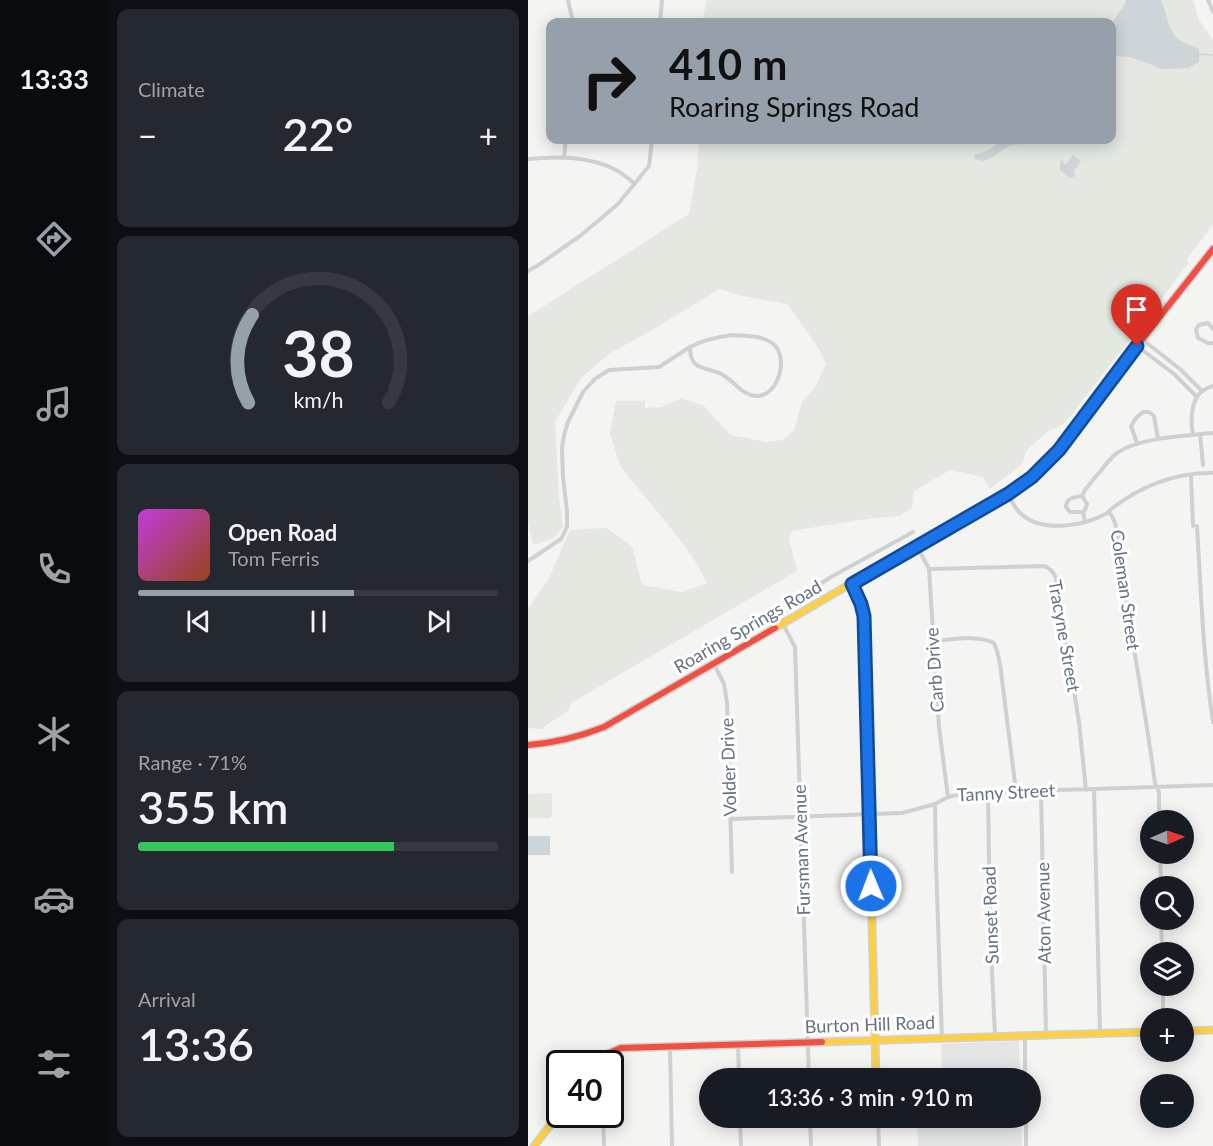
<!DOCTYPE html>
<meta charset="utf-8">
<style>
body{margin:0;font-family:Lato,sans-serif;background:#242831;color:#f1f3f6;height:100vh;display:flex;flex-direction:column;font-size:22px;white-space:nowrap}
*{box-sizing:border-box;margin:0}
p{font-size:20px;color:#9ea1a6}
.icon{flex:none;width:33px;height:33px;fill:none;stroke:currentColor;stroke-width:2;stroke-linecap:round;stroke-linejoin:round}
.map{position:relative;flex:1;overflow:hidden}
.side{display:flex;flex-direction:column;gap:9px;padding:9px;background:#0d0f14;width:420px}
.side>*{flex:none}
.guide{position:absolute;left:18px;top:18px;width:570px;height:126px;border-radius:12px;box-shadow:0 3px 15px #0003;background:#96a0ab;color:#111;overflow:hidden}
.needle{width:39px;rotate:88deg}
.fabs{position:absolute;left:612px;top:810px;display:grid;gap:12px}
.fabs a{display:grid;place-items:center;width:54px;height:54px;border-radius:50%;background:#171b24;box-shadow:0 3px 15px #0003;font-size:30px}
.speed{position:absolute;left:18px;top:1050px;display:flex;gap:12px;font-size:30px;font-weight:700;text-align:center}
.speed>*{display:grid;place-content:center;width:78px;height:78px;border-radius:50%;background:#171b24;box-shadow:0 3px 15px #0003;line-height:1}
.speed .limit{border:3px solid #111;border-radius:9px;background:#fff;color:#111}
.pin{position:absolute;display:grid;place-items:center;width:51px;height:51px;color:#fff;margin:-62px -26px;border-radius:50% 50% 50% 0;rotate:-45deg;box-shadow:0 0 6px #0007}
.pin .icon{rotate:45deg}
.me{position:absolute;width:66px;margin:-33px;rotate:359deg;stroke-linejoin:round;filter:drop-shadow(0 0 4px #0008)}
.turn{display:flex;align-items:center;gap:21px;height:126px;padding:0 24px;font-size:27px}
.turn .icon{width:78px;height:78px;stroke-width:2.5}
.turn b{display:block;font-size:42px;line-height:51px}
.big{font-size:45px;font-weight:600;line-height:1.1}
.side .tile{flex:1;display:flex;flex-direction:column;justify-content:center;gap:9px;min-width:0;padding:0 21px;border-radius:12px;background:#242831}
.side .dial{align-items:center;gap:0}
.dial svg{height:156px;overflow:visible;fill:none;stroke:#363941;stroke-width:7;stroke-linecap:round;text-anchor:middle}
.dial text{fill:#f1f3f6;stroke:none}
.song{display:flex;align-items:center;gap:18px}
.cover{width:72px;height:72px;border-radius:9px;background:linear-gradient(135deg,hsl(290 70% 55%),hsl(20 70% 35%))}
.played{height:6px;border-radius:3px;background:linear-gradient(90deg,#96a0ab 60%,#363941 60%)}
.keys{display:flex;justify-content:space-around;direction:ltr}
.heat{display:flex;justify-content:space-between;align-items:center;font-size:33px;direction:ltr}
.charge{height:9px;border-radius:4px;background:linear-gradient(90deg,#34c759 71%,#363941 0)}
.trip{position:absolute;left:171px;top:1068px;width:342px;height:60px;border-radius:30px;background:#171b24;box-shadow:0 3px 15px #0003;font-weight:600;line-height:60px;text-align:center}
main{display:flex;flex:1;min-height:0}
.menu{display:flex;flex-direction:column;width:108px;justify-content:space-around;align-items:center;background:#090b0e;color:#9ea1a6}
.menu .icon{width:42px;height:42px}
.menu .current{color:#96a0ab}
.menu b{font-size:27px;color:#f1f3f6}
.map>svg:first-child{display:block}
</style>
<main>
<nav class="menu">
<b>13:33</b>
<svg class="icon current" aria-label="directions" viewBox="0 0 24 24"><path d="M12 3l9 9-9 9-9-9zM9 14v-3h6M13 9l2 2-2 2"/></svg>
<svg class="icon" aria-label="music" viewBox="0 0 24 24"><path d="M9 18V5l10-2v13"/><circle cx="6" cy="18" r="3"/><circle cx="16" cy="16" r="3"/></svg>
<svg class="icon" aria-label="phone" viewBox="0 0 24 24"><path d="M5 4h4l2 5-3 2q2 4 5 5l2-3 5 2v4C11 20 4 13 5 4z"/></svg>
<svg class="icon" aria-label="climate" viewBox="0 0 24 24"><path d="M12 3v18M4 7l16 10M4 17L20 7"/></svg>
<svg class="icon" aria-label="car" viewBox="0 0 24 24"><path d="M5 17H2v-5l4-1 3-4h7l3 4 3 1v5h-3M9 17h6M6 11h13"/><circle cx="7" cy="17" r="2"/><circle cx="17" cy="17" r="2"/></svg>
<svg class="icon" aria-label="filters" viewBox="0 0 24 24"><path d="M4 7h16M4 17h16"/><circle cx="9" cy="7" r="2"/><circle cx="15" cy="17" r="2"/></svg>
</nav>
<section class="side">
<div class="tile"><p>Climate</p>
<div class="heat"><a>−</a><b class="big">22°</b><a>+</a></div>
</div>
<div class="tile dial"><svg viewBox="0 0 100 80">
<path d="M14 69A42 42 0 1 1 86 69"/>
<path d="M14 69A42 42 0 0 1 16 24" stroke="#96a0ab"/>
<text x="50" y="56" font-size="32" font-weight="700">38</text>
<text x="50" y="72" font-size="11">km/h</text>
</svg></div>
<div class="tile">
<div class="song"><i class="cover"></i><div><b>Open Road</b><p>Tom Ferris</p></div></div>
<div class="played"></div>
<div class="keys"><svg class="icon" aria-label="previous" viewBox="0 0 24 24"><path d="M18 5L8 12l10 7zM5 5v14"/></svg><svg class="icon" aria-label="pause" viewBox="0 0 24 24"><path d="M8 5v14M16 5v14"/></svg><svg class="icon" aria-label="next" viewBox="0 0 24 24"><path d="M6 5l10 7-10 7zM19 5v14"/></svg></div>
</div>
<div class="tile"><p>Range · 71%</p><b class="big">355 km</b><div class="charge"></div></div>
<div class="tile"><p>Arrival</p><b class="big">13:36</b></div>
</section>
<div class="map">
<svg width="685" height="1146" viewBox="0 0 685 1146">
<rect width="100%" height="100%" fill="#f4f5f3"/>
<path fill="#e4e6e5" d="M 491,1041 L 492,1078 L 414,1078 L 413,1044 Z
M 389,1118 L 493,1118 L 494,1146 L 390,1146 Z"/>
<path fill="#e4e8e1" d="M 178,0 L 665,0 L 671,20 L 685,40 L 685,225 L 658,260 L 661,263 L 537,423 L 529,428 L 521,430 L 498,451 L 495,463 L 462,489 L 455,477 L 422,470 L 386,491 L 384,508 L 372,516 L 345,518 L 264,531 L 261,539 L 269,571 L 43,703 L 41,710 L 13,729 L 0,728 L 0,609 L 21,578 L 42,530 L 78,528 L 104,546 L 114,585 L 155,592 L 179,583 L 167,561 L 150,537 L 92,466 L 82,433 L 88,401 L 117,401 L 117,408 L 133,407 L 154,398 L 176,406 L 202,435 L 238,442 L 255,440 L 266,430 L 274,402 L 288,386 L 298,364 L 291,349 L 259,304 L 214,296 L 191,289 L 131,326 L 81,354 L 53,378 L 27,422 L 31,496 L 35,527 L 26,538 L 5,545 L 0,523 L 0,316 L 161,214 L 169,170 L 171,140 L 584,140 L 584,22 L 175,22 Z
M 22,793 L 24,795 L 24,815 L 22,818 L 0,818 L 0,794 Z"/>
<path fill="#ced5d9" d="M 598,0 L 633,0 C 639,13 640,33 653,41 C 659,45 665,45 671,49 L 671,62 L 660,68 L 637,69 L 632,69 L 622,64 L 601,57 L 587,56 C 582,45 581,27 588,17 C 592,10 596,8 598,0 Z
M 474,140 L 511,140 C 507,141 501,143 497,144 C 491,145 486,144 481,146 C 470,151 459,167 446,158 L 447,154 C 461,152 464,148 474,140 Z
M 545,155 L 553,161 L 546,171 L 547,176 L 542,178 L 532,170 L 532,161 L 535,160 L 536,164 L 538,164 Z
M 0,836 L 22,836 L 22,855 L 0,855 Z"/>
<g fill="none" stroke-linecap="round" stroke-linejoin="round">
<path stroke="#ced5d9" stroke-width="1.5" d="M 671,54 L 685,55"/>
<g stroke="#d0d2d2" stroke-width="9">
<path id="slow" d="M 247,628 L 495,483 L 501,478
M 342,846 L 348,1078
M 656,1031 L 685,1030
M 294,1042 L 622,1032
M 6,1146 L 32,1113"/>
</g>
<g stroke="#d0d2d2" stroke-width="9">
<path id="jam" d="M 501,478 C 538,447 564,407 592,368 C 622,328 654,289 685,249
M 324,584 L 333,605 L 336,617 L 342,846
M 0,745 C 27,743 51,737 76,727 L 247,628
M 67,1064 L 79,1054 L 93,1048 L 294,1042"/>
</g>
<path stroke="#cfd0d0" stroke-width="4" d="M 40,0 L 45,22
M 680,0 L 685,12
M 132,22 L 134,0
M 36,157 L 38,140
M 0,159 C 29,156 62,156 88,170 C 95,174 101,179 107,184
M 0,271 L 12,264 L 52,236 L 90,204 L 121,166 L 124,140
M 685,329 L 680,323 L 671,325 L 668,329 L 670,338 L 680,343 L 685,343
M 204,335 C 217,336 233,335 244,343 C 262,355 251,397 228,396 C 212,395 204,377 189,372 C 173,367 162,368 162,347 C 175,340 189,337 204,335 Z
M 615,340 L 652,369 L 674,391
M 609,346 L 646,374 L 669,397
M 672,434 L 675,465
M 665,435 C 663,423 663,407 669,397 C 672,391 679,388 685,386
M 609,443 L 603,426 L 608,418 L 615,412 L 621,412 L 626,416 L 630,439
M 663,475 L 665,526
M 479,494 C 483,500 487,508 492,513 C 514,534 558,526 581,512 C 594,528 591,558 594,578 C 605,646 618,714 627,783 L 631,792 L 631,820
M 554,496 C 557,488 564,481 570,474 C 576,467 582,458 589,453 C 612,437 657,436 685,433
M 554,496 C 546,497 538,498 538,507 L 542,512 L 555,512
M 554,496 L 559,504 L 557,510 L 555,512 L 557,522
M 581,511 C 610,487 647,472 685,473
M 669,526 C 673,592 675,657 685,722
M 389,546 L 401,569 L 411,727 L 420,797
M 0,561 L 33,539 L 39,527 L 39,511 L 35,477 L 34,448 L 36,435 L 40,422 L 55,392 L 67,379 L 81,370 L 131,367 L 162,347
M 401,569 L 516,566 C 522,568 525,571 528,578 L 551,722 L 558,790
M 285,606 C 284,601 280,596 283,590 L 303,577 L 385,532
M 255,624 L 267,647 L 281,1078
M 406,641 C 424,640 449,634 466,643 L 469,651 L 472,664 L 488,791
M 186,664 L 196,684 L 199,703 L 204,872
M 566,789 L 572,1033
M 513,790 L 518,1034
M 460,793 L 462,928 L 467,1036
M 407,804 L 408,864 L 414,1038
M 203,819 L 374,813 L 407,804 L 420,797 L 429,795 L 488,791 L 566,789 L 685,785
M 632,854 L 633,886
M 633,920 L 634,952
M 635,986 L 635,1018
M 497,1036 L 497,1078
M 210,1044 L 211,1078
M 142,1047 L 144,1146
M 75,1114 L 76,1146
M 212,1118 L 213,1146
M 282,1118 L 283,1146
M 350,1118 L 351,1146
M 498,1118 L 498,1146"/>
<use href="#slow" stroke="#ffcf43" stroke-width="6"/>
<use href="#jam" stroke="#f24e42" stroke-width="6"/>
</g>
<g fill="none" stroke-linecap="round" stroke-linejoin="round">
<g stroke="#114b97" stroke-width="15">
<path id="route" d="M 343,886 L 336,616 L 333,604 L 324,584 L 480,494 L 504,477 L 531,450 L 609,346"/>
</g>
<use href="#route" stroke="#1a73e8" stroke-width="10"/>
</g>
<g text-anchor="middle" stroke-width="6" stroke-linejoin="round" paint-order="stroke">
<g font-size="18" fill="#647284" stroke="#fff">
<text transform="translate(597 590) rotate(82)" y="6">Coleman Street</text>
<text transform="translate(220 627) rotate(-30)" y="6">Roaring Springs Road</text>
<text transform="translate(536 636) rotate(80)" y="6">Tracyne Street</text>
<text transform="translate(407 670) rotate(-94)" y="6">Carb Drive</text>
<text transform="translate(201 767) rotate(-92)" y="6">Volder Drive</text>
<text transform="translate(478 793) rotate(-3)" y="6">Tanny Street</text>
<text transform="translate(274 850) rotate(-92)" y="6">Fursman Avenue</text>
<text transform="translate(516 913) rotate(-91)" y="6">Aton Avenue</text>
<text transform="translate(463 915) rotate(-92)" y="6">Sunset Road</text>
<text transform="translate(342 1025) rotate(-2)" y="6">Burton Hill Road</text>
</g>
</g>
</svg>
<div class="fabs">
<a><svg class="needle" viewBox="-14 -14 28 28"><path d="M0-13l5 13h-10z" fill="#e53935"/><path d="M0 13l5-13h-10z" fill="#9ea1a6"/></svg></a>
<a><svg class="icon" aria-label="search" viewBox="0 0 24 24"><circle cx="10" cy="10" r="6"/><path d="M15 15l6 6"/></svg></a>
<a><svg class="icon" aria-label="layers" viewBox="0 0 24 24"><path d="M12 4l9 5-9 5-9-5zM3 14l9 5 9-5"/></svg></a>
<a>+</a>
<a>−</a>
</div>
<div class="speed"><div class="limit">40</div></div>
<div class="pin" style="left:609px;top:346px;background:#d93025"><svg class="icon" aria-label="arrive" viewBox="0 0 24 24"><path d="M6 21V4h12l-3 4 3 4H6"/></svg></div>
<svg class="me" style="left:343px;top:886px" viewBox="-20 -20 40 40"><circle r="17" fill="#1a73e8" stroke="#fff" stroke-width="3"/><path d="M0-11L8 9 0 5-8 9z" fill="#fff"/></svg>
<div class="trip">13:36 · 3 min · 910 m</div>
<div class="guide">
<div class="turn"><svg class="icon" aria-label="right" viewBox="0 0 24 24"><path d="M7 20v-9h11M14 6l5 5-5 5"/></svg><div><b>410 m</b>Roaring Springs Road</div></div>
</div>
</div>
</main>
